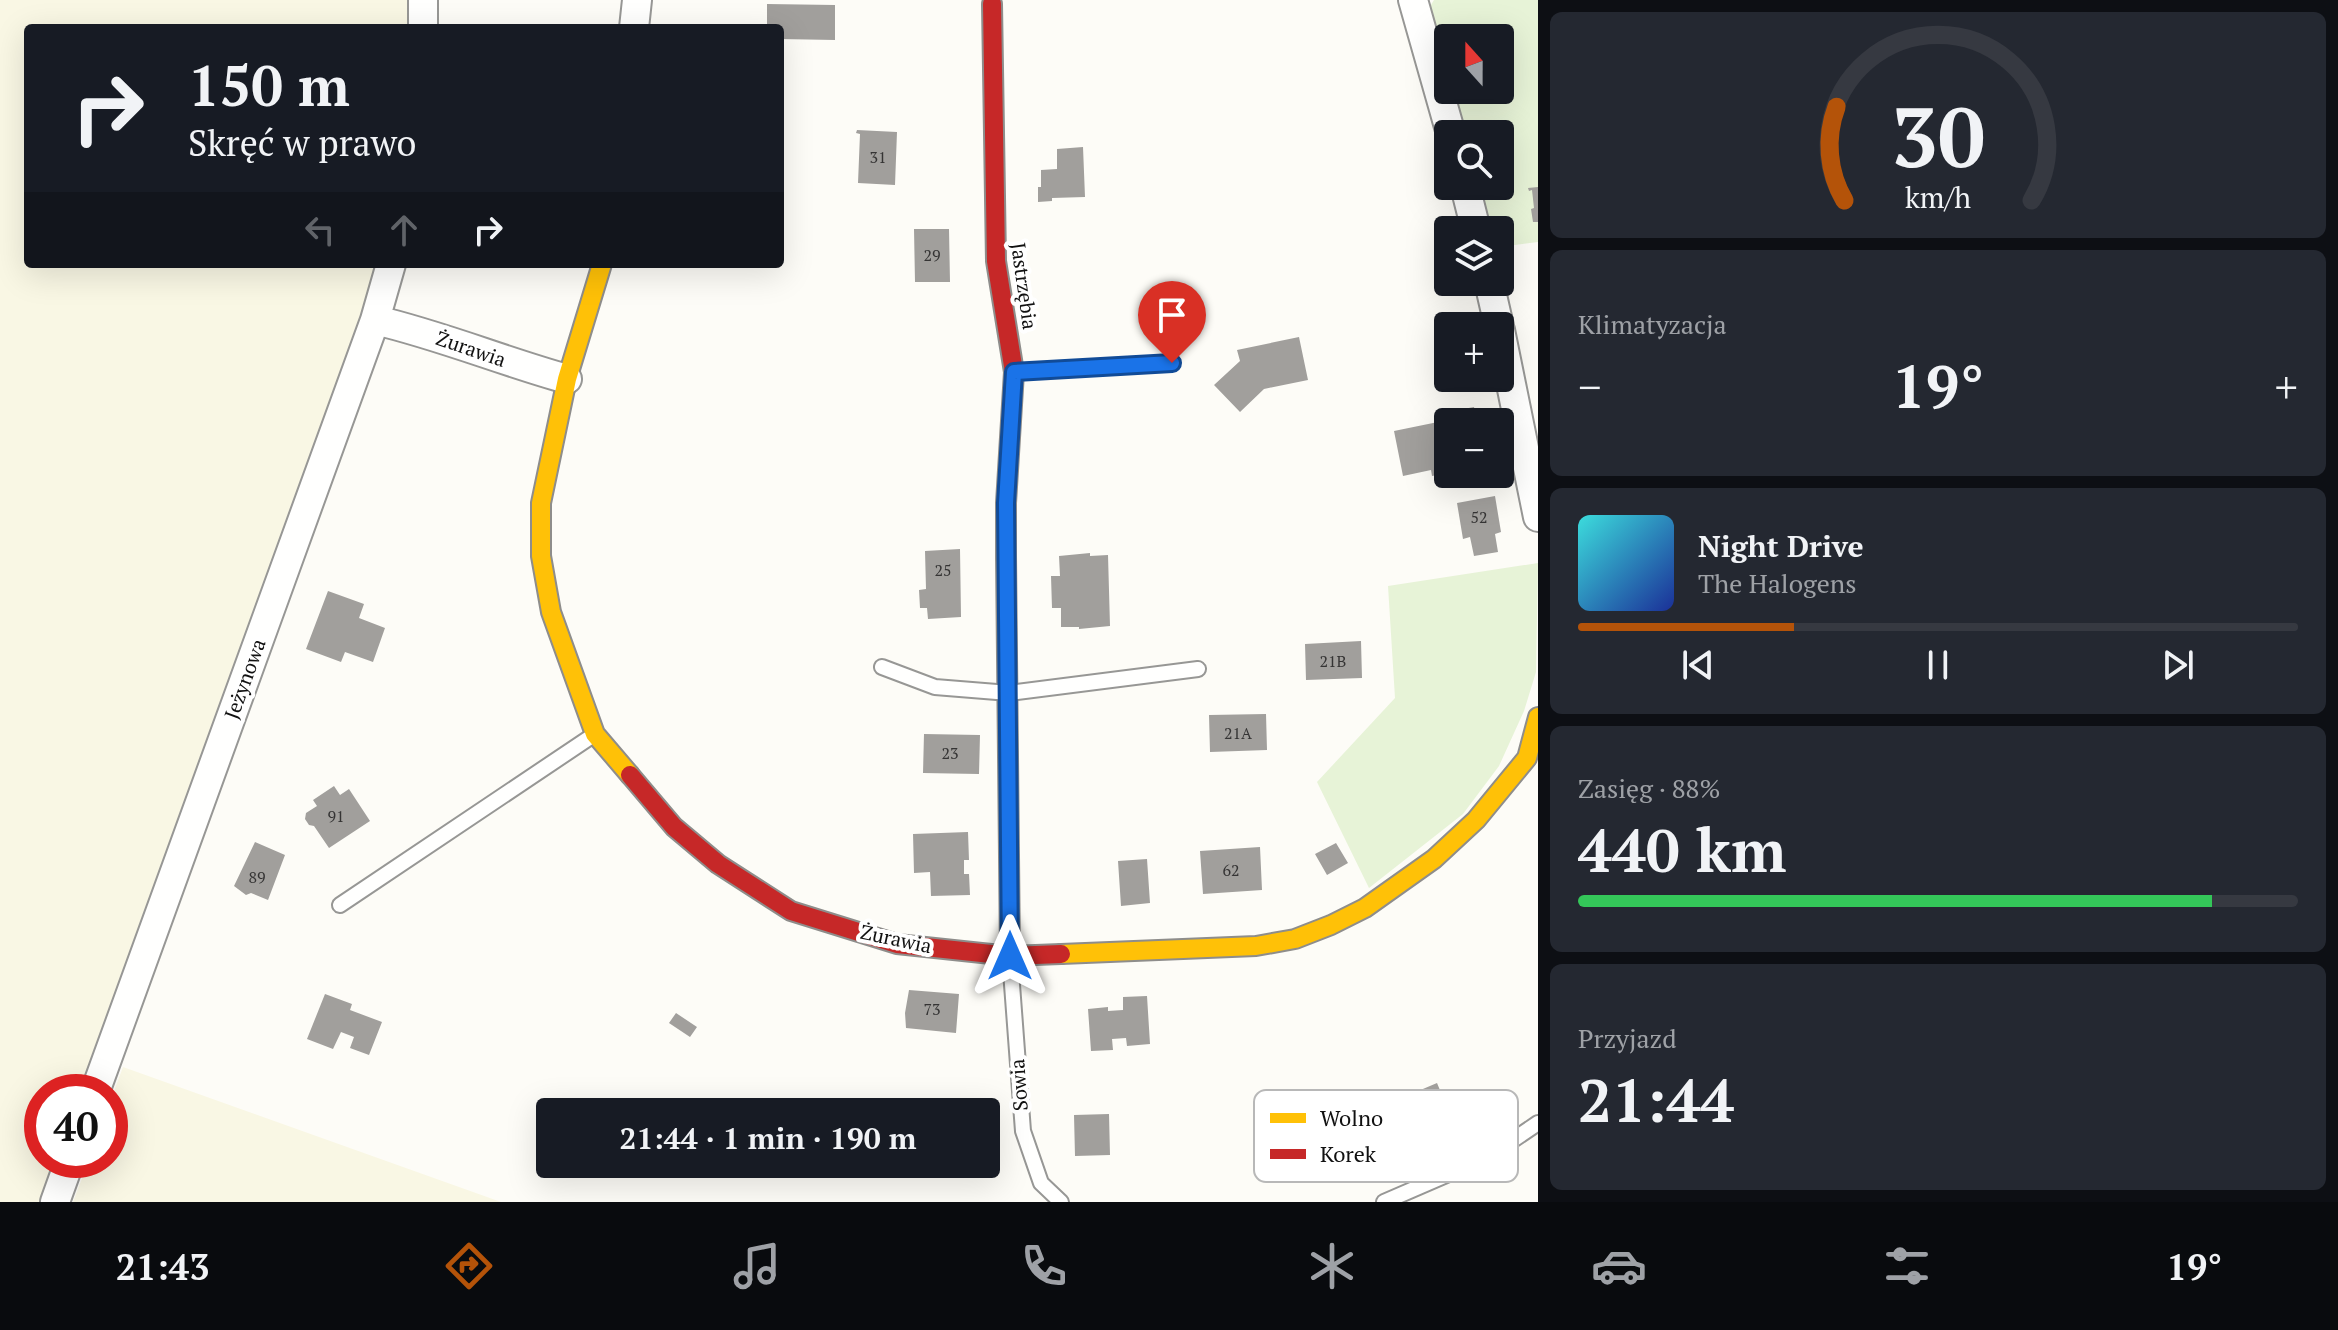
<!DOCTYPE html>
<html lang="pl">
<meta charset="utf-8">
<style>
body{margin:0;font-family:"PT Serif",serif;background:#242831;color:#f1f3f6;height:100vh;display:flex;flex-direction:column;font-size:30px;white-space:nowrap}
*{box-sizing:border-box;margin:0}
p{font-size:26px;color:#9ea1a6}
.icon{flex:none;width:44px;height:44px;fill:none;stroke:currentColor;stroke-width:2;stroke-linecap:round;stroke-linejoin:round}
.map{position:relative;flex:1;overflow:hidden}
.details{display:flex;flex-direction:column;gap:12px;padding:12px;background:#0d0f14;width:800px}
.details>*{flex:none}
.guide{position:absolute;left:24px;top:24px;width:760px;height:244px;border-radius:8px;box-shadow:0 8px 32px #0002;background:#171b24;color:#f1f3f6;overflow:hidden}
.needle{width:52px;rotate:339deg}
.controls{position:absolute;left:1434px;top:24px;display:grid;gap:16px}
.controls a{display:grid;place-items:center;width:80px;height:80px;border-radius:8px;background:#171b24;box-shadow:0 8px 32px #0002;font-size:40px}
.speed{position:absolute;left:24px;top:1074px;display:flex;gap:16px;font-size:40px;font-weight:700;text-align:center}
.speed>*{display:grid;place-content:center;width:104px;height:104px;border-radius:50%;background:#171b24;box-shadow:0 8px 32px #0002;line-height:1}
.speed .limit{border:12px solid #d22;background:#fff;color:#111}
.pin{position:absolute;display:grid;place-items:center;width:68px;height:68px;color:#fff;margin:-82px -34px;border-radius:50% 50% 50% 0;rotate:-45deg;box-shadow:0 0 8px #0007}
.pin .icon{rotate:45deg}
.me{position:absolute;width:88px;margin:-44px;rotate:0deg;stroke-linejoin:round;filter:drop-shadow(0 0 6px #0008)}
.turn{display:flex;align-items:center;gap:28px;height:168px;padding:0 32px;font-size:36px}
.turn .icon{width:104px;height:104px;stroke-width:2.5}
.turn b{display:block;font-size:56px;line-height:68px}
.lanes{display:flex;align-items:center;height:76px;padding:0 32px;background:#0003;justify-content:center;gap:40px;direction:ltr}
.lanes .off{opacity:.35}
.big{font-size:60px;font-weight:600;line-height:1.1}
.details .tile{flex:1;display:flex;flex-direction:column;justify-content:center;gap:12px;min-width:0;padding:0 28px;border-radius:12px;background:#242831}
.details .dial{align-items:center;gap:0}
.dial svg{height:208px;overflow:visible;fill:none;stroke:#363941;stroke-width:7;stroke-linecap:round;text-anchor:middle}
.dial text{fill:#f1f3f6;stroke:none}
.song{display:flex;align-items:center;gap:24px}
.cover{width:96px;height:96px;border-radius:12px;background:linear-gradient(135deg,hsl(180 70% 55%),hsl(230 70% 35%))}
.played{height:8px;border-radius:4px;background:linear-gradient(90deg,#b45309 30%,#363941 30%)}
.keys{display:flex;justify-content:space-around;direction:ltr}
.heat{display:flex;justify-content:space-between;align-items:center;font-size:44px;direction:ltr}
.charge{height:12px;border-radius:6px;background:linear-gradient(90deg,#34c759 88%,#363941 0)}
.trip{position:absolute;left:536px;top:1098px;width:464px;height:80px;border-radius:8px;background:#171b24;box-shadow:0 8px 32px #0002;font-weight:600;line-height:80px;text-align:center}
.tabs{display:flex;height:128px;justify-content:space-around;align-items:center;background:#090b0e;color:#9ea1a6}
.tabs .icon{width:56px;height:56px}
.tabs .active{color:#b45309}
.tabs b{font-size:36px;color:#f1f3f6}
main{display:flex;flex:1;min-height:0}
.map>svg:first-child{display:block}
</style>
<main>
<div class="map">
<svg width="1538" height="1202" viewBox="0 0 1538 1202">
<rect width="100%" height="100%" fill="#fdfcf7"/>
<path fill="#f9f7e4" d="M 0,0 L 413,0 L 413,28 L 28,28 L 28,264 L 378,264 L 345,368 L 83,1092 L 42,1092 L 42,1160 L 57,1160 L 41,1202 L 0,1202 Z
M 123,1067 L 501,1202 L 73,1202 L 89,1160 L 110,1160 L 110,1102 Z"/>
<path fill="#e7f3d7" d="M 1434,0 L 1538,0 L 1538,242 L 1500,247 L 1500,230 L 1489,230 L 1477,186 L 1500,186 L 1500,134 L 1463,134 L 1451,90 L 1500,90 L 1500,38 L 1448,38 L 1448,79 L 1429,8 Z
M 1538,563 L 1536,672 L 1524,711 L 1499,766 L 1463,814 L 1369,888 L 1317,782 L 1395,698 L 1388,586 Z"/>
<path fill="#a19f9c" d="M 767,4 L 835,5 L 835,40 L 780,39 L 780,28 L 767,28 Z
M 857,130 L 897,132 L 895,185 L 858,183 L 860,134 L 856,133 Z
M 1083,147 L 1085,197 L 1052,198 L 1052,201 L 1038,202 L 1038,187 L 1041,187 L 1041,170 L 1057,169 L 1057,149 Z
M 1538,187 L 1538,222 L 1533,222 L 1531,209 L 1534,208 L 1532,190 L 1529,191 L 1528,188 Z
M 914,229 L 949,229 L 950,282 L 915,282 Z
M 1299,337 L 1308,380 L 1264,389 L 1240,412 L 1214,385 L 1240,361 L 1237,350 Z
M 1474,407 L 1477,422 L 1448,422 L 1448,473 L 1432,476 L 1431,470 L 1403,476 L 1394,431 L 1438,422 L 1436,414 Z
M 1495,496 L 1501,532 L 1495,534 L 1498,552 L 1474,556 L 1470,537 L 1463,539 L 1457,503 Z
M 960,549 L 961,617 L 928,619 L 927,608 L 920,608 L 919,590 L 926,589 L 925,551 Z
M 1090,553 L 1090,556 L 1108,555 L 1110,626 L 1079,629 L 1079,627 L 1061,627 L 1061,608 L 1052,608 L 1051,576 L 1060,576 L 1059,556 Z
M 328,591 L 364,604 L 359,618 L 385,628 L 373,662 L 345,652 L 341,662 L 306,649 Z
M 1361,641 L 1362,678 L 1306,680 L 1305,644 Z
M 1266,714 L 1267,750 L 1210,752 L 1209,715 Z
M 924,734 L 980,735 L 979,774 L 923,773 Z
M 334,786 L 340,795 L 349,789 L 370,821 L 329,848 L 314,826 L 309,825 L 305,819 L 306,813 L 317,806 L 313,800 Z
M 968,832 L 969,860 L 964,860 L 964,874 L 969,874 L 970,895 L 931,896 L 930,872 L 914,873 L 913,834 Z
M 255,842 L 285,855 L 268,900 L 251,893 L 246,895 L 234,886 Z
M 1336,843 L 1348,863 L 1327,875 L 1315,854 Z
M 1260,847 L 1262,890 L 1203,894 L 1200,851 Z
M 1147,859 L 1150,903 L 1121,906 L 1118,861 Z
M 909,990 L 959,994 L 956,1033 L 906,1028 L 905,1013 Z
M 325,994 L 352,1004 L 350,1010 L 382,1022 L 369,1055 L 350,1048 L 354,1037 L 341,1032 L 333,1049 L 307,1039 Z
M 1147,996 L 1150,1044 L 1127,1046 L 1126,1038 L 1112,1039 L 1113,1050 L 1091,1051 L 1088,1009 L 1108,1007 L 1108,1011 L 1123,1010 L 1123,997 Z
M 676,1013 L 697,1027 L 690,1037 L 669,1023 Z
M 1437,1083 L 1452,1119 L 1412,1136 L 1397,1100 Z
M 945,1102 L 973,1105 L 972,1112 L 944,1112 Z
M 1109,1114 L 1110,1155 L 1075,1156 L 1074,1115 Z"/>
<g fill="none" stroke-linecap="round" stroke-linejoin="round">
<g stroke="#979795" stroke-width="18">
<path id="lane" d="M 1015,372 L 1172,363
M 882,667 L 935,687 L 1009,693 L 1198,669
M 340,905 L 595,734
M 1010,958 L 1023,1131 L 1041,1183 L 1061,1202
M 1384,1202 L 1488,1157 L 1538,1123"/>
</g>
<g stroke="#979795" stroke-width="32">
<path id="street" d="M 423,0 L 423,28
M 1413,0 L 1451,134
M 634,28 L 637,0
M 1465,186 L 1476,230
M 1489,282 L 1499,326
M 375,320 C 440,335 502,361 567,379
M 1500,330 L 1538,517
M 95,1092 L 375,320 L 391,264
M 55,1202 L 70,1160"/>
</g>
<g stroke="#8e8d8b" stroke-width="22">
<path id="slow" d="M 602,264 L 567,379 L 541,503 L 541,556 L 551,612 L 595,734 L 630,775
M 1006,556 L 1010,956
M 1061,954 L 1256,946 L 1295,939 L 1331,925 L 1365,908 L 1434,859 L 1476,820 L 1527,758 L 1538,717"/>
</g>
<g stroke="#8e8d8b" stroke-width="22">
<path id="jam" d="M 992,4 L 996,261 L 1014,372 L 1006,503 L 1006,556
M 630,775 L 674,827 L 718,864 L 791,911 L 897,944 L 1010,956 L 1061,954"/>
</g>
<use href="#lane" stroke="#fffffe" stroke-width="14"/>
<use href="#street" stroke="#fffffe" stroke-width="28"/>
<use href="#slow" stroke="#ffc107" stroke-width="18"/>
<use href="#jam" stroke="#c62828" stroke-width="18"/>
</g>
<g fill="none" stroke-linecap="round" stroke-linejoin="round">
<g stroke="#114b97" stroke-width="20">
<path id="route" d="M 1010,956 L 1006,503 L 1014,372 L 1172,363"/>
</g>
<use href="#route" stroke="#1a73e8" stroke-width="14"/>
</g>
<g text-anchor="middle" stroke-width="8" stroke-linejoin="round" paint-order="stroke">
<g font-size="16" fill="#353434">
<text x="878" y="163">31</text>
<text x="932" y="261">29</text>
<text x="1479" y="523">52</text>
<text x="943" y="576">25</text>
<text x="1333" y="667">21B</text>
<text x="1238" y="739">21A</text>
<text x="950" y="759">23</text>
<text x="336" y="822">91</text>
<text x="1231" y="876">62</text>
<text x="257" y="883">89</text>
<text x="932" y="1015">73</text>
</g>
<g font-size="20" fill="#111" stroke="#fff">
<text transform="translate(1024 286) rotate(82)" y="7">Jastrzębia</text>
<text transform="translate(471 349) rotate(19)" y="7">Żurawia</text>
<text transform="translate(245 679) rotate(-70)" y="7">Jeżynowa</text>
<text transform="translate(896 939) rotate(12)" y="7">Żurawia</text>
<text transform="translate(1019 1085) rotate(-94)" y="7">Sowia</text>
</g>
</g>
<rect x="1254" y="1090" width="264" height="92" rx="12" fill="#fff" stroke="#b8b8b8" stroke-width="2"/>
<rect x="1270" y="1113" width="36" height="10" fill="#ffc107"/>
<rect x="1270" y="1149" width="36" height="10" fill="#c62828"/>
<g font-size="22" fill="#111">
<text x="1320" y="1126">Wolno</text>
<text x="1320" y="1162">Korek</text>
</g>
</svg>
<div class="controls">
<a><svg class="needle" viewBox="-14 -14 28 28"><path d="M0-13l5 13h-10z" fill="#e53935"/><path d="M0 13l5-13h-10z" fill="#9ea1a6"/></svg></a>
<a><svg class="icon" aria-label="search" viewBox="0 0 24 24"><circle cx="10" cy="10" r="6"/><path d="M15 15l6 6"/></svg></a>
<a><svg class="icon" aria-label="layers" viewBox="0 0 24 24"><path d="M12 4l9 5-9 5-9-5zM3 14l9 5 9-5"/></svg></a>
<a>+</a>
<a>−</a>
</div>
<div class="speed"><div class="limit">40</div></div>
<div class="pin" style="left:1172px;top:363px;background:#d93025"><svg class="icon" aria-label="arrive" viewBox="0 0 24 24"><path d="M6 21V4h12l-3 4 3 4H6"/></svg></div>
<svg class="me" style="left:1010px;top:956px" viewBox="-20 -20 40 40"><path d="M0-17L14 15 0 8-14 15z" fill="#1a73e8" stroke="#fff" stroke-width="4"/></svg>
<div class="trip">21:44 · 1 min · 190 m</div>
<div class="guide">
<div class="turn"><svg class="icon" aria-label="right" viewBox="0 0 24 24"><path d="M7 20v-9h11M14 6l5 5-5 5"/></svg><div><b>150 m</b>Skręć w prawo</div></div>
<div class="lanes"><svg class="icon off" aria-label="left" viewBox="0 0 24 24"><path d="M17 20v-9H6M10 6l-5 5 5 5"/></svg><svg class="icon off" aria-label="ahead" viewBox="0 0 24 24"><path d="M12 20V5M6 11l6-6 6 6"/></svg><svg class="icon" aria-label="right" viewBox="0 0 24 24"><path d="M7 20v-9h11M14 6l5 5-5 5"/></svg></div>
</div>
</div>
<section class="details">
<div class="tile dial"><svg viewBox="0 0 100 80">
<path d="M14 69A42 42 0 1 1 86 69"/>
<path d="M14 69A42 42 0 0 1 11 33" stroke="#b45309"/>
<text x="50" y="56" font-size="32" font-weight="700">30</text>
<text x="50" y="72" font-size="11">km/h</text>
</svg></div>
<div class="tile"><p>Klimatyzacja</p>
<div class="heat"><a>−</a><b class="big">19°</b><a>+</a></div>
</div>
<div class="tile">
<div class="song"><i class="cover"></i><div><b>Night Drive</b><p>The Halogens</p></div></div>
<div class="played"></div>
<div class="keys"><svg class="icon" aria-label="previous" viewBox="0 0 24 24"><path d="M18 5L8 12l10 7zM5 5v14"/></svg><svg class="icon" aria-label="pause" viewBox="0 0 24 24"><path d="M8 5v14M16 5v14"/></svg><svg class="icon" aria-label="next" viewBox="0 0 24 24"><path d="M6 5l10 7-10 7zM19 5v14"/></svg></div>
</div>
<div class="tile"><p>Zasięg · 88%</p><b class="big">440 km</b><div class="charge"></div></div>
<div class="tile"><p>Przyjazd</p><b class="big">21:44</b></div>
</section>
</main>
<nav class="tabs">
<b>21:43</b>
<svg class="icon active" aria-label="directions" viewBox="0 0 24 24"><path d="M12 3l9 9-9 9-9-9zM9 14v-3h6M13 9l2 2-2 2"/></svg>
<svg class="icon" aria-label="music" viewBox="0 0 24 24"><path d="M9 18V5l10-2v13"/><circle cx="6" cy="18" r="3"/><circle cx="16" cy="16" r="3"/></svg>
<svg class="icon" aria-label="phone" viewBox="0 0 24 24"><path d="M5 4h4l2 5-3 2q2 4 5 5l2-3 5 2v4C11 20 4 13 5 4z"/></svg>
<svg class="icon" aria-label="climate" viewBox="0 0 24 24"><path d="M12 3v18M4 7l16 10M4 17L20 7"/></svg>
<svg class="icon" aria-label="car" viewBox="0 0 24 24"><path d="M5 17H2v-5l4-1 3-4h7l3 4 3 1v5h-3M9 17h6M6 11h13"/><circle cx="7" cy="17" r="2"/><circle cx="17" cy="17" r="2"/></svg>
<svg class="icon" aria-label="filters" viewBox="0 0 24 24"><path d="M4 7h16M4 17h16"/><circle cx="9" cy="7" r="2"/><circle cx="15" cy="17" r="2"/></svg>
<b>19°</b>
</nav>
